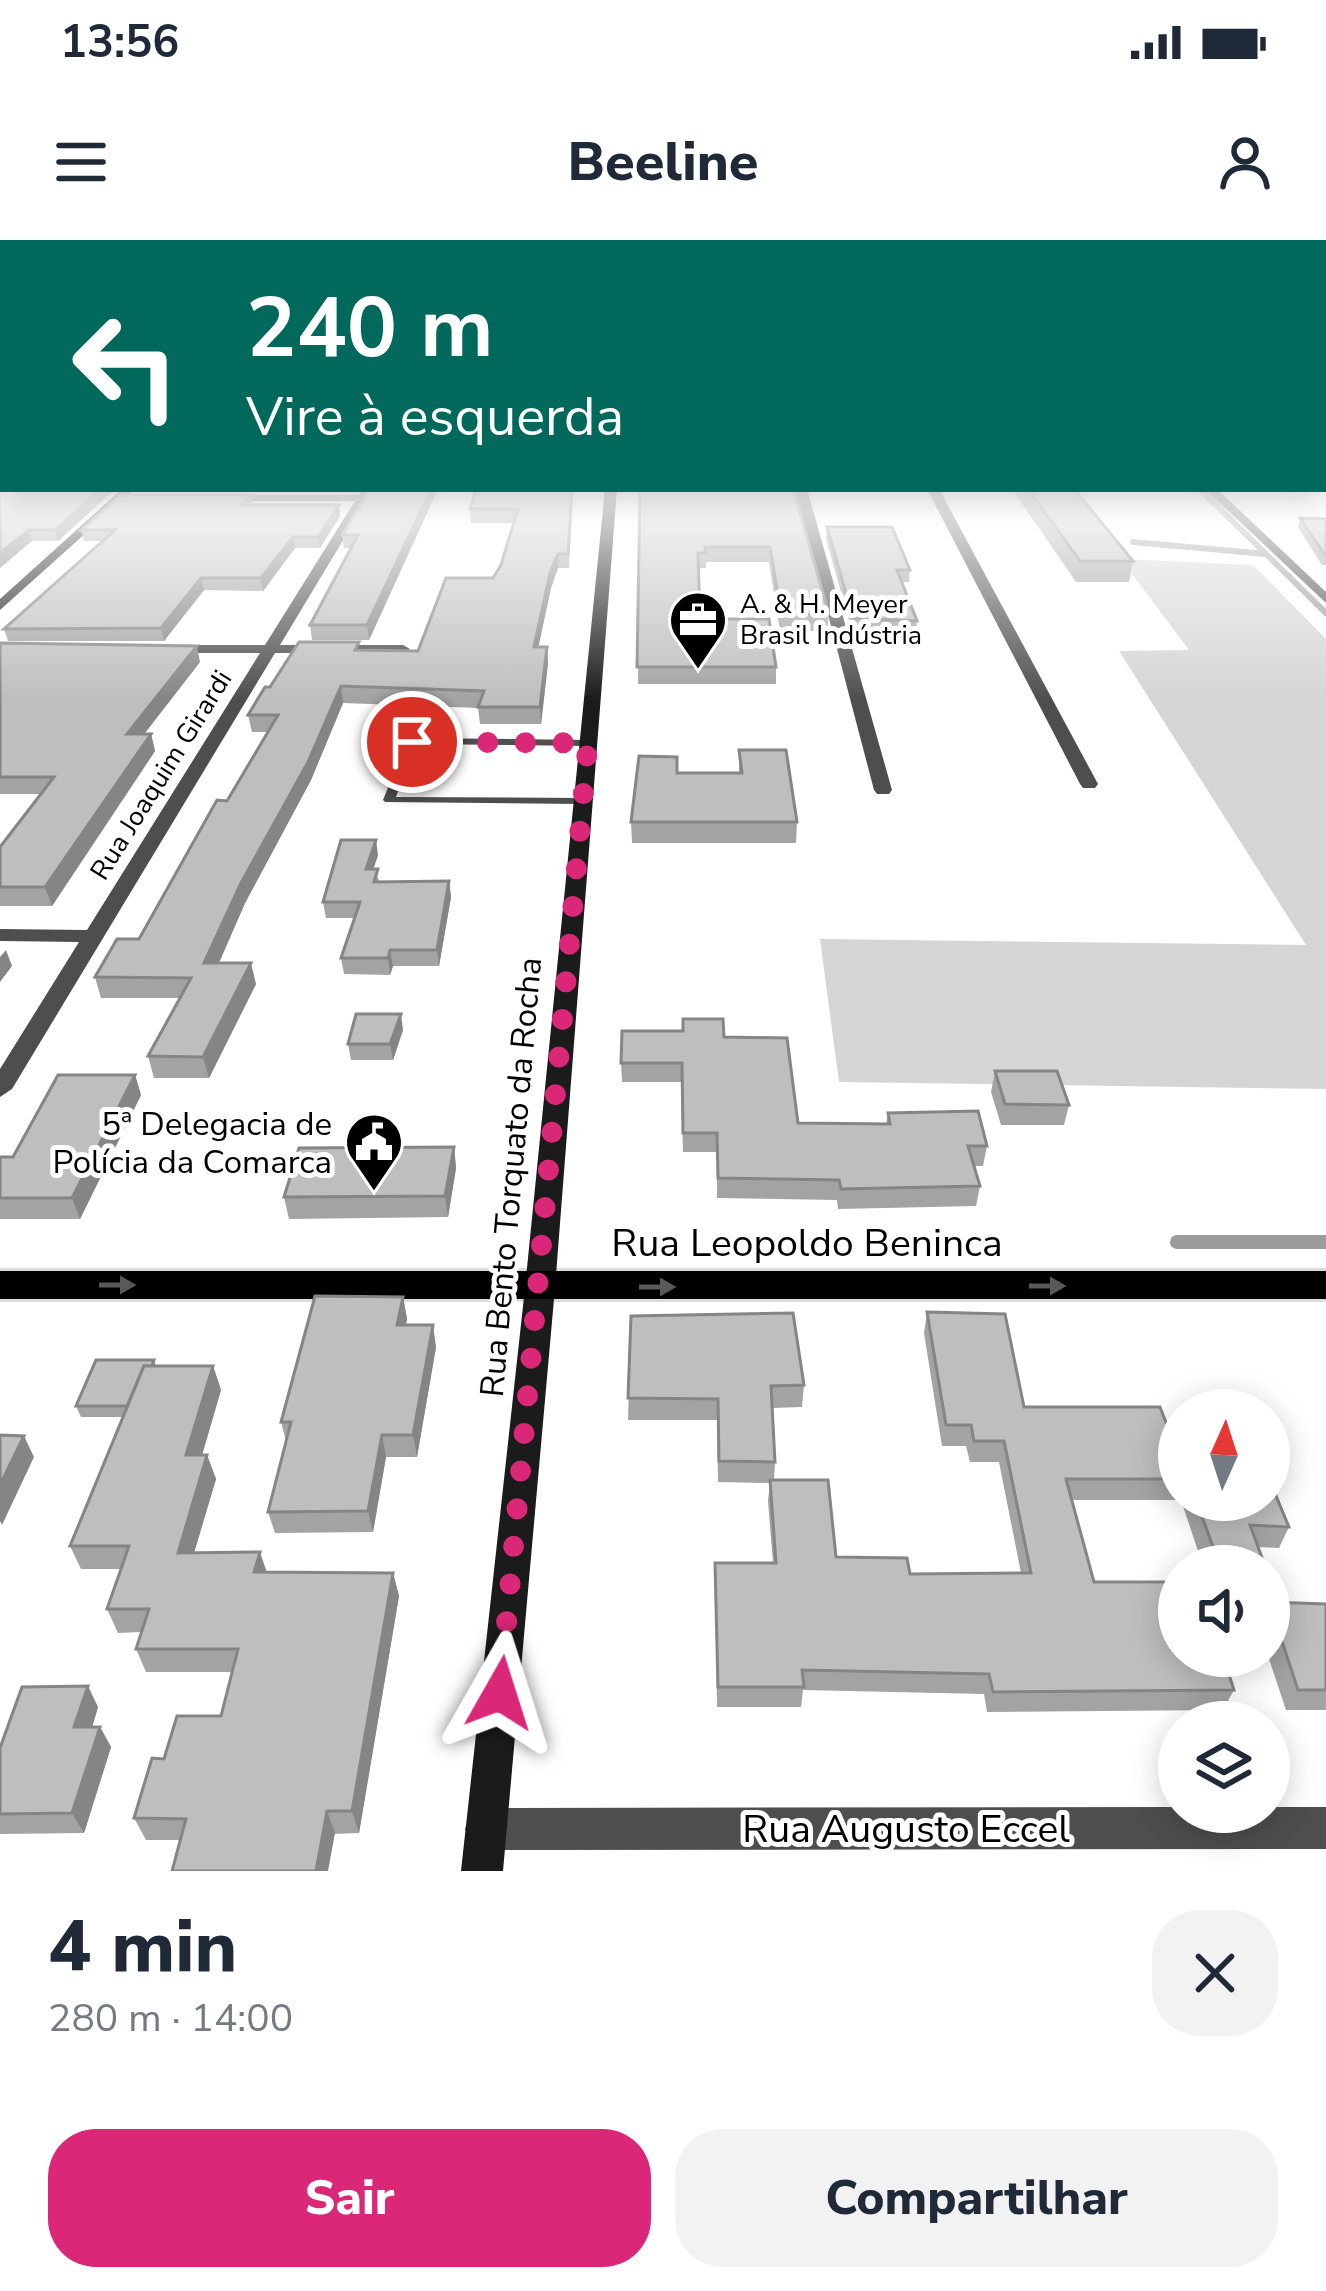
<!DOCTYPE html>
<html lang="pt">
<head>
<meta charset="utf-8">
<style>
	body { margin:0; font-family:"Nunito Sans",sans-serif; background:#f2f2f3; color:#1f2937; height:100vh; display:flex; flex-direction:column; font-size:45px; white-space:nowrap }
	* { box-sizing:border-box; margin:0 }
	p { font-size:39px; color:#747a83 }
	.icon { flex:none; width:66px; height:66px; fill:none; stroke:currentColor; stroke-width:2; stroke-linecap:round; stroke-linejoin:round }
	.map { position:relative; height:1631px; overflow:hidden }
	.details { display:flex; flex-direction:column; background:#fff; flex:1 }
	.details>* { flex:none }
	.banner { position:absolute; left:0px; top:0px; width:1326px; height:252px; box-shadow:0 6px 30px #0003; background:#00695c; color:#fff; overflow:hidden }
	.needle { width:78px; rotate:3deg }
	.fabs { position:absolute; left:1158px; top:1149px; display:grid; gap:24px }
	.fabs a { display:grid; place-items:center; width:132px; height:132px; border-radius:50%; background:#fff; box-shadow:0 6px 30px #0003; font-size:60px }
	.pin { position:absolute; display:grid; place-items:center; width:102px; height:102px; color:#fff; margin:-51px; border:6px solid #fff; border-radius:50%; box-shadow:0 3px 12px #0007 }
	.me { position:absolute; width:132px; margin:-66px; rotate:6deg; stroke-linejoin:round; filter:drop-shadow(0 0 9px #0008) }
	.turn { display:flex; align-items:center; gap:42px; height:252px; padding:0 48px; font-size:54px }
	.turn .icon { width:156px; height:156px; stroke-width:2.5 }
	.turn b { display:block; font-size:84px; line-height:102px }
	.round { display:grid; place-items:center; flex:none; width:126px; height:126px; border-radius:48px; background:#f2f2f3 }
	.overview { display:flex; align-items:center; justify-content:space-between; height:204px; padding:0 48px }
	h1 { font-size:72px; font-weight:800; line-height:90px }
	.cta { display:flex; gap:24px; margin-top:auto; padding:24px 48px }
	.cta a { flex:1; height:138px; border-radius:48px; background:#db2777; color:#fff; font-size:48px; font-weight:800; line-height:138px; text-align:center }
	.cta a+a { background:#f2f2f3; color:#1f2937 }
	.status { display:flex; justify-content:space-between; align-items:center; height:84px; padding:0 60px; background:#fff; direction:ltr }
	.status svg { height:33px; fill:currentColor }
	header { display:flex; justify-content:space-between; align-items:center; height:156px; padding:0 48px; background:#fff; font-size:54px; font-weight:800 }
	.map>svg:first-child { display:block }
	.green { fill:#d5d5d5 }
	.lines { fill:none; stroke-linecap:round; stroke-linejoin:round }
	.stream-far1 { stroke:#9c9c9c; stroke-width:6 }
	.stream { stroke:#9c9c9c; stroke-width:14 }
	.primary-casing { stroke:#dbdbdb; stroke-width:6 }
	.lane { fill:#4e4e4e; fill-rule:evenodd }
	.street { fill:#4e4e4e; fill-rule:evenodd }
	.secondary { fill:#1b1b1b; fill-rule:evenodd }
	.primary { fill:#000; fill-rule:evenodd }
	.wall { fill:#a3a3a3 }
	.shaded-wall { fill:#858585 }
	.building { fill:#bebebe; stroke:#858585; stroke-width:3 }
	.oneway { fill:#595959 }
	.route { stroke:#db2777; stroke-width:21; stroke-dasharray:0 37.8 }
	.labels { text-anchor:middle; stroke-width:10; stroke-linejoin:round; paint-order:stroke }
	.far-poi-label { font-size:27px; fill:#000; stroke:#fff; text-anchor:start }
	.far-street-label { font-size:27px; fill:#000; stroke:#fff }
	.poi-label { font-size:33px; fill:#000; stroke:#fff; text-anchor:end }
	.street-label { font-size:33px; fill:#000; stroke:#fff }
	.near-street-label { font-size:39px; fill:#000; stroke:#fff }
</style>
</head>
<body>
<div class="status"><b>13:56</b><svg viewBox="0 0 49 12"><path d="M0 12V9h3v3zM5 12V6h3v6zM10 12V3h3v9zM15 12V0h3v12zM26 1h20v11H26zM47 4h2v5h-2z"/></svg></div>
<header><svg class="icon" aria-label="menu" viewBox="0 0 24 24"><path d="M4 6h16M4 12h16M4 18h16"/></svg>Beeline<svg class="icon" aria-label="person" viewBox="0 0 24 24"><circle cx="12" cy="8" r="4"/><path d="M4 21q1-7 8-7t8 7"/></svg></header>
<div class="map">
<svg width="1326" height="1631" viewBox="0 0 1326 1631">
	<rect width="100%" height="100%" fill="#fff"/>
	<polygon class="green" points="1121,319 1253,325 1326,399 1326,849 839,842 820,699 1306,705 1119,411 1189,410"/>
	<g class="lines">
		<g class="stream-far1">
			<polyline points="1200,249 1326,373"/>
			<polyline points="1133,302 1266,314"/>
		</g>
		<polyline class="stream" points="1177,1002 1326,1002"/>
		<g class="primary-casing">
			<rect id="primary" x="0" y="1031" width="1326" height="28"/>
		</g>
		<polygon class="lane" points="412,498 588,500 593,503 588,506 416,504 396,557 583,558 589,561 583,564 385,562 383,560 407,501"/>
		<g class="street">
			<polygon points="362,249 374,249 280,405 403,405 410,409 403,413 275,413 12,849 0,857 0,829 79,702 0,701 0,689 87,690 260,413 166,413 159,409 166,405 265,405 355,261 220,261 214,258 220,255 359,255"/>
			<polygon points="795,249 807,249 892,550 889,554 877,554 874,550"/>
			<polygon points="927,249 939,249 1098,544 1095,548 1083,548 1080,544"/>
			<polygon points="1205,249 1217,249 1326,352 1326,363"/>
			<polygon points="1179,1567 1179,1572 1269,1572 1269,1567 1326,1567 1326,1609 486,1610 471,1604 465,1589 471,1574 486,1568"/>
		</g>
		<g class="secondary">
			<polygon points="122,249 135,249 0,370 0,359"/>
			<polygon points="605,249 617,249 555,1048 503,1631 461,1631 525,1048"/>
		</g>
		<use href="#primary" class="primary"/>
	</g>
	<g class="wall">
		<polygon points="3,249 115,249 58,301 32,301"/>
		<polygon points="370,249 438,249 369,400 312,400 310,385 351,308 344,308 342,295"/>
		<polygon points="573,249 569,328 558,328 551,348 538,407 547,407 548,423 541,484 480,484 478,468 343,463 311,540 245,663 219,723 256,744 209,838 154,838 148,816 180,758 101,758 95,737 139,699 227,561 267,492 252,492 248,475 270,447 360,410 418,411 493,338 501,325 514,283 471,283 470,269"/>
		<polygon points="640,249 793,249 829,374 827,391 780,391 769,322 706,322 706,328 698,328 700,379 776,427 776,444 638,444"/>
		<polygon points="1012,249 1074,249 1133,321 1129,342 1076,342"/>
		<polygon points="250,255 252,265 339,265 340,276 320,308 295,308 263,351 204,350 164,401 8,401 4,389 102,301 84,301 81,290"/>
		<polygon points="1300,278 1326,279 1326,325 1322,325 1298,287"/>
		<polygon points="827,287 910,330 909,342 902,342 917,381 916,394 852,391 826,299"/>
		<polygon points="0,403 200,422 144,494 151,494 155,511 52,666 0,666 0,607 40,554 0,554"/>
		<polygon points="739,510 797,582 796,603 632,603 631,582 677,533 739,533"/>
		<polygon points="378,615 373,629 380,642 449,641 451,657 439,726 393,726 390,735 344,734 341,718 354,678 326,678 323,662"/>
		<polygon points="403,790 393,820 351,820 348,804"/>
		<polygon points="724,797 798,883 886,884 888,873 987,906 983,926 974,926 980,946 976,966 838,969 837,960 717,958 717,912 683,912 681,842 622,842 621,823"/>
		<polygon points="995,831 1069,865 1064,885 1001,885 991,852"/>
		<polygon points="135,835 141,855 80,979 0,979 0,917 13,917"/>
		<polygon points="454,907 456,928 448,977 289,979 284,957"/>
		<polygon points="403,1057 407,1079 406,1085 436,1107 417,1217 386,1217 373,1292 275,1293 268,1272 286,1201 281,1182"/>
		<polygon points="927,1072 1024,1167 1179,1216 1179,1260 1072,1260 1094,1342 1234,1450 1223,1470 987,1472 984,1454 803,1450 801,1467 717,1467 715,1323 773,1323 768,1261 770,1243 718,1242 717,1180 628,1180 631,1076 804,1145 802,1167 772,1168 775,1222 774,1240 836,1317 910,1334 1021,1333 999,1222 970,1222 966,1206 942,1206 924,1093"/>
		<polygon points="154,1120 156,1126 213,1126 221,1150 202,1215 207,1215 216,1239 194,1313 266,1332 393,1333 399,1356 359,1593 180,1600 146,1600 134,1578 164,1519 221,1476 232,1432 146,1432 136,1409 141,1392 118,1393 107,1369 121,1329 81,1329 70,1306 123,1177 81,1177 76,1166"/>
		<polygon points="1181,1260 1269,1260 1289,1287 1279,1308 1258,1307 1265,1326 1203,1326"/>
		<polygon points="1269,1362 1326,1364 1326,1470 1286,1470 1268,1416"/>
		<polygon points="98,1467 92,1487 100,1487 111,1507 84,1593 0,1594 0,1508"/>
	</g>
	<g class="shaded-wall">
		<polygon points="101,249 115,249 58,301 55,290"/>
		<polygon points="431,249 438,249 369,400 367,385"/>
		<polygon points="339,265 340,276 320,308 318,297"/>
		<polygon points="29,290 32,301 0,328 0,313"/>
		<polygon points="293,297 295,308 263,351 261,338"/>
		<polygon points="558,314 558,328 551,348 535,423 534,407 550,333"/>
		<polygon points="201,338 204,350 164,401 161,388"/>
		<polygon points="197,406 200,422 131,511 127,494"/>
		<polygon points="547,407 548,423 541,484 540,467"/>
		<polygon points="341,446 343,463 311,540 245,663 210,743 204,723 241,643"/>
		<polygon points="151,494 155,511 52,666 45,647"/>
		<polygon points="376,600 378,615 368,645 366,629"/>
		<polygon points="449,641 451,657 439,726 437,710"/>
		<polygon points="6,710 12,726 0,742 0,717"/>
		<polygon points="390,710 393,726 390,735 388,718"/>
		<polygon points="251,723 256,744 209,838 203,817"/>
		<polygon points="401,774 403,790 393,820 390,804"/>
		<polygon points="135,835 141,855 80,979 72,958"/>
		<polygon points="454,907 456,928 448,977 445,956"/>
		<polygon points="403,1057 407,1079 401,1106 397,1085"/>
		<polygon points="433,1085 436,1107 417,1217 413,1195"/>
		<polygon points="213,1126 221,1150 195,1239 186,1215"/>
		<polygon points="382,1195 386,1217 373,1292 368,1271"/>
		<polygon points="24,1196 34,1217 2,1285 0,1281 0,1245"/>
		<polygon points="207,1215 216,1239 187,1336 178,1313"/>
		<polygon points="260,1312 268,1336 254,1332"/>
		<polygon points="393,1333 399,1356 359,1593 352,1571"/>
		<polygon points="88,1446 98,1467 86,1508 74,1487"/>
		<polygon points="100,1487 111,1507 84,1593 72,1573"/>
		<polygon points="327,1571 335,1593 328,1631 316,1631"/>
	</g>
	<g class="building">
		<polygon points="0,232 3,232 3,249 101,249 55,290 29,290 0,313"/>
		<polygon points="370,249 431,249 367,385 310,385 358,295 342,295"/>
		<polygon points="476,249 572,249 568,314 558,314 550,333 534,407 547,407 540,467 478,467 484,451 341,446 308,522 241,643 204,723 251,723 203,817 148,816 191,738 95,737 117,699 139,699 217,560 227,561 278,475 248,475 265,447 270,447 299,402 359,402 355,410 418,411 446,338 493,338 501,325 518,269 470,269"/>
		<polygon points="640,249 793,249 829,374 781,374 770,307 705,307 706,313 698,313 700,379 769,379 776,427 637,427"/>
		<polygon points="1028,249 1074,249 1133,321 1080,321"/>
		<polygon points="121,255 250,255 241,265 339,265 318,297 293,297 261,338 201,338 161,388 4,389 115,290 81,290"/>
		<polygon points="1300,278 1326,279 1326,315 1325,315"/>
		<polygon points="827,287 892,287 910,330 897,330 917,381 853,378"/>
		<polygon points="0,403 197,406 127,494 151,494 45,647 0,647 0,607 54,537 0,537"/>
		<polygon points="739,510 786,510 797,582 631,582 639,516 677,517 677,533 742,533"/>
		<polygon points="341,600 376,600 366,629 378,629 374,642 449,641 437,710 390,710 388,718 341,718 360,662 323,662"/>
		<polygon points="356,774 401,774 390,804 348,804"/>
		<polygon points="683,779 723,779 724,797 787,798 798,883 890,884 888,873 978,871 987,906 968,906 980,946 841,949 839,940 718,938 717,893 683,893 682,823 621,823 622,791 683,791"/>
		<polygon points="995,831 1057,831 1069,865 1005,864"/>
		<polygon points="58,835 135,835 72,958 0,958 0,917 13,917"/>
		<polygon points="454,907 445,956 284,957 299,908"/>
		<polygon points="315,1056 403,1057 397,1085 433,1085 413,1195 382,1195 368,1271 268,1272 291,1182 281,1182"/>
		<polygon points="927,1072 1005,1074 1024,1167 1160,1167 1179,1216 1179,1239 1066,1239 1094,1342 1179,1342 1179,1416 1223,1416 1234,1450 993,1452 989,1434 802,1430 804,1447 718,1447 715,1323 776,1323 770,1240 828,1240 836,1317 907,1318 910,1334 1031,1333 1004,1201 974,1201 971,1185 946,1185"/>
		<polygon points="793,1073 804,1145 771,1146 775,1222 719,1221 718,1159 628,1158 631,1076"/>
		<polygon points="96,1120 154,1120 152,1126 144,1126 127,1166 76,1166"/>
		<polygon points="144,1126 213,1126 186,1215 207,1215 178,1313 260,1312 254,1332 393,1333 352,1571 327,1571 316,1631 172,1631 186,1579 134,1578 152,1518 164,1519 177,1476 221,1476 238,1409 136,1409 149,1369 107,1369 129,1306 70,1306"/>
		<polygon points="0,1195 24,1196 0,1245"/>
		<polygon points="1269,1239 1289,1287 1250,1285 1265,1326 1220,1326 1196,1260 1269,1260"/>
		<polygon points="1269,1362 1326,1364 1326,1450 1298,1450"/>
		<polygon points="88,1446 74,1487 100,1487 72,1573 0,1574 0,1508 22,1447"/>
	</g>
	<defs><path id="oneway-solid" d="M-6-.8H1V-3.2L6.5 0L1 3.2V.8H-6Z" transform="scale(3)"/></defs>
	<g class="oneway">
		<use href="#oneway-solid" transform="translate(117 1045)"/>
		<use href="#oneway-solid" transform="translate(1047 1046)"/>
		<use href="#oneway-solid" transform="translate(657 1047)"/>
	</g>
	<linearGradient id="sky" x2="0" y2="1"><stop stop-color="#89aaca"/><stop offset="0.5" stop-color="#fff"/><stop offset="1" stop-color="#fff" stop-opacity="0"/></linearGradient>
	<rect width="1326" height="460" fill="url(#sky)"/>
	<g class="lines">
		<polyline class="route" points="412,502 588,503 500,1453"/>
	</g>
	<defs>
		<g id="office-pin" transform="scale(3)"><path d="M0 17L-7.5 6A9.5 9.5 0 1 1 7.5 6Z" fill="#000" stroke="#fff"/><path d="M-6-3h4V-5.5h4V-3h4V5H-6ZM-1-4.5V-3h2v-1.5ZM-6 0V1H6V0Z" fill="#fff"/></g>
		<g id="civic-pin" transform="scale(3)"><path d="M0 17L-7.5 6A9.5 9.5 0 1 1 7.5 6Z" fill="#000" stroke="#fff"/><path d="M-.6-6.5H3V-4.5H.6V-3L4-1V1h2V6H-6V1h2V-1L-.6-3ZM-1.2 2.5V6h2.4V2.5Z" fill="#fff"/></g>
	</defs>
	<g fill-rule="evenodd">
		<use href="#office-pin" x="698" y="380"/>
		<use href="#civic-pin" x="374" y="902"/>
	</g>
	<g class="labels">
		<g class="far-poi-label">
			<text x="740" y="373">A. &amp; H. Meyer<tspan x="740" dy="31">Brasil Indústria</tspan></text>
		</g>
		<g class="far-street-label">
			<text transform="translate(161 535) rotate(-58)" y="9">Rua Joaquim Girardi</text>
		</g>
		<g class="poi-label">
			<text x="332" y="895">5ª Delegacia de<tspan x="332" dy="38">Polícia da Comarca</tspan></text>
		</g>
		<g class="street-label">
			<text transform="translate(510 937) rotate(-85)" y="12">Rua Bento Torquato da Rocha</text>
		</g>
		<g class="near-street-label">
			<text x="807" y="1016">Rua Leopoldo Beninca</text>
			<text x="906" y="1602">Rua Augusto Eccel</text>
		</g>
	</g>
</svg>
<div class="fabs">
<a><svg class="needle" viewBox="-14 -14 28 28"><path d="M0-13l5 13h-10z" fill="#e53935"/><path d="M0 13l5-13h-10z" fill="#747a83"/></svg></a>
<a><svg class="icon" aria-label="sound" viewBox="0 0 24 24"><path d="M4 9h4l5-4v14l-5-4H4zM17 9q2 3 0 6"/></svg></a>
<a><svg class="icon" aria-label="layers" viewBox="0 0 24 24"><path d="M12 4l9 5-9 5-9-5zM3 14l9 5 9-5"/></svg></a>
</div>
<div class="pin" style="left:412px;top:502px;background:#d93025"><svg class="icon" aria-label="arrive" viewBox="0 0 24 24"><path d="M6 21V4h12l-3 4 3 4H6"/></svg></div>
<svg class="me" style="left:500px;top:1453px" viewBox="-20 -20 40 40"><path d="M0-17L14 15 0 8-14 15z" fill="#db2777" stroke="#fff" stroke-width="4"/></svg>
<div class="banner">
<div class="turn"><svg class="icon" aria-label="left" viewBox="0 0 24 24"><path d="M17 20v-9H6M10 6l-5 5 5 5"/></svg><div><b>240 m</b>Vire à esquerda</div></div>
</div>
</div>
<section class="details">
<div class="overview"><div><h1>4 min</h1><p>280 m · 14:00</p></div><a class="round"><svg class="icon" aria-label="close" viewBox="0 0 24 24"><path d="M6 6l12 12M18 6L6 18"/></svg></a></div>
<div class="cta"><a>Sair</a><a>Compartilhar</a></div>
</section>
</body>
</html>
